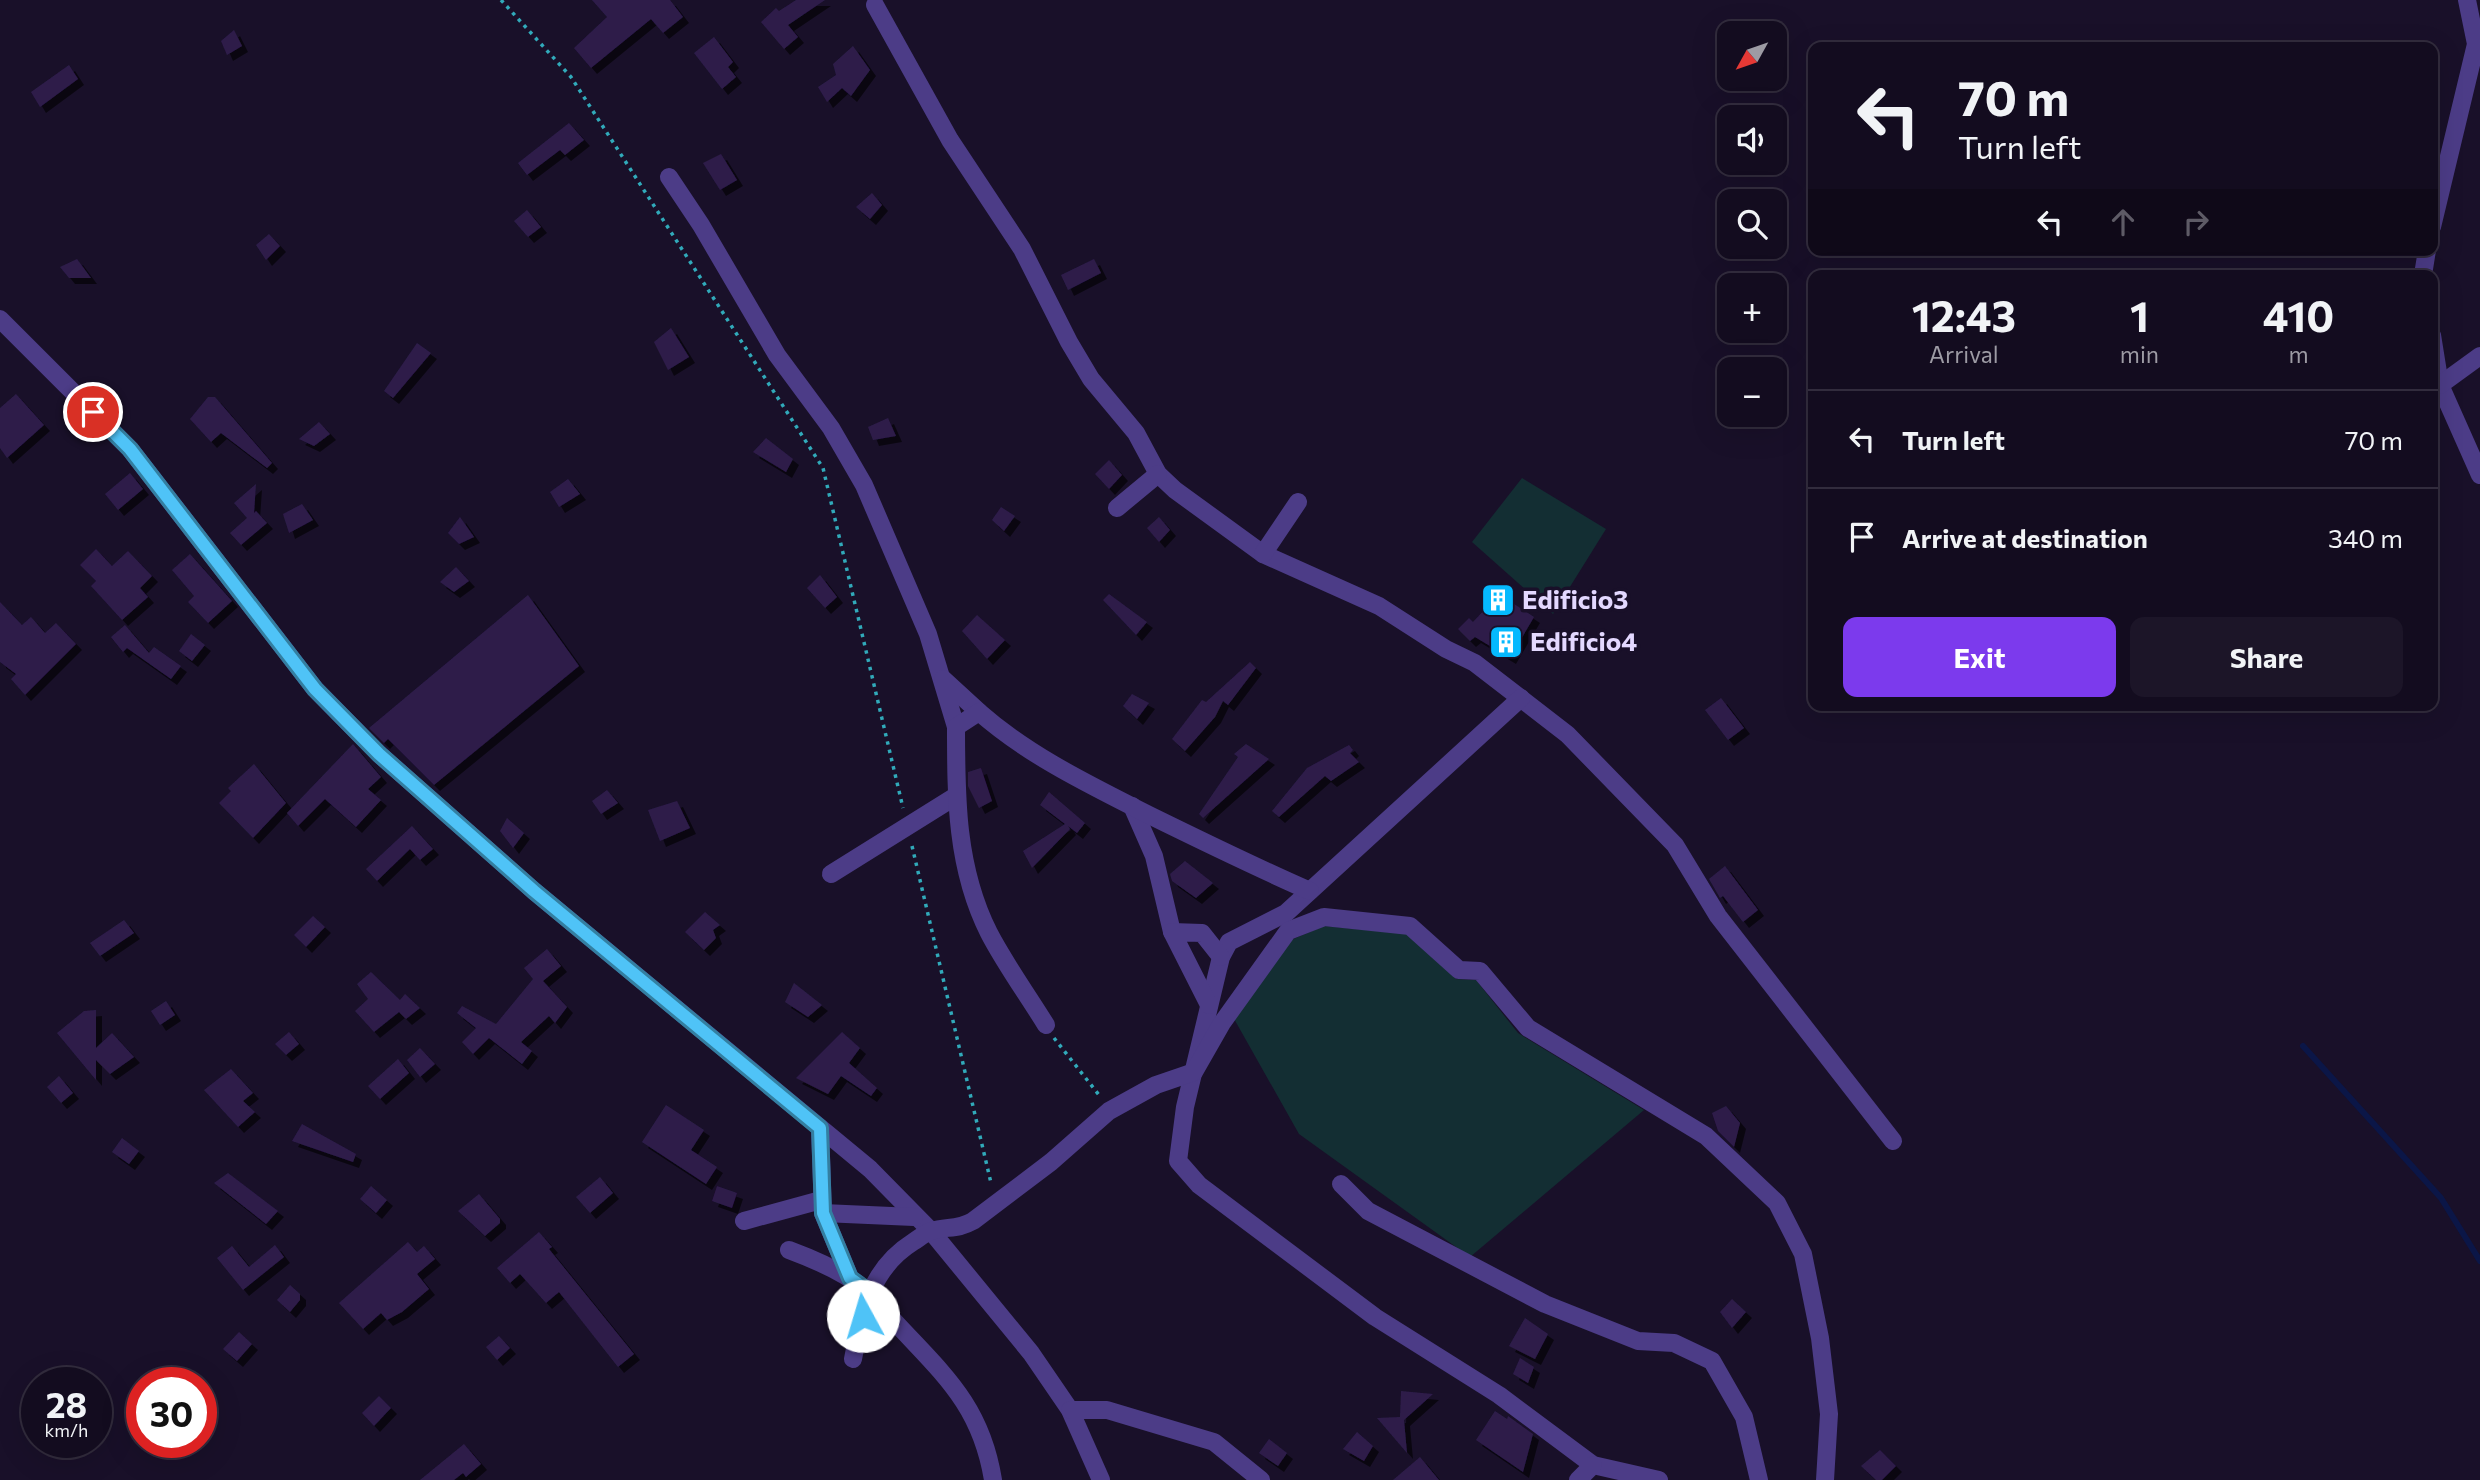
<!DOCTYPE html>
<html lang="en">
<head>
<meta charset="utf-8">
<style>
	body { margin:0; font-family:Commissioner,sans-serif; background:#1c1528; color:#f1f3f6; height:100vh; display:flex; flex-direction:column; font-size:26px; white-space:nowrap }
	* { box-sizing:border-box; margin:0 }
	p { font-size:23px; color:#9d9ba4 }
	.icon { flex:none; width:38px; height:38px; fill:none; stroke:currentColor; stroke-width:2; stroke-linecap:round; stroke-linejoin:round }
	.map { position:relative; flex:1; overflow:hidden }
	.side { position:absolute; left:1808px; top:270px; width:630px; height:441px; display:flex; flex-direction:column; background:#130c1f; border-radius:14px; box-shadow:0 7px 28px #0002,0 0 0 2px #322c3d }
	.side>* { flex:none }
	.top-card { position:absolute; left:1808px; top:42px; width:630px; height:214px; border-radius:14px; box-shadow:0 7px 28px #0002,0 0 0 2px #322c3d; background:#130c1f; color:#f1f3f6; overflow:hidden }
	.needle { width:46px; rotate:230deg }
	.tools { position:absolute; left:1717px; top:21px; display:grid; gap:14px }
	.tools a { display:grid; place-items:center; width:70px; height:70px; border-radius:14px; background:#130c1f; box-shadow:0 7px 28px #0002,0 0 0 2px #322c3d; font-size:35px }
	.speed { position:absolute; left:21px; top:1367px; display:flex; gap:14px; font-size:35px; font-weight:700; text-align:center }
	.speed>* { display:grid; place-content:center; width:91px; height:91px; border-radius:50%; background:#130c1f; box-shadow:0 7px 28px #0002,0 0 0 2px #322c3d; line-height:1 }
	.speed small { font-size:18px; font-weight:400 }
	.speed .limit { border:10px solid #d22; background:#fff; color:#111 }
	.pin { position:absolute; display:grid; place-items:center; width:60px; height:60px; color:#fff; margin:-30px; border:4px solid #fff; border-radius:50%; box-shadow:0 2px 7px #0007 }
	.me { position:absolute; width:77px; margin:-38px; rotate:354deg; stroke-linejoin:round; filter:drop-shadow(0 0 5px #0008) }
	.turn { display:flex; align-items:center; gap:24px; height:147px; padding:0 35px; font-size:32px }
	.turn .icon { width:91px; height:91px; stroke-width:2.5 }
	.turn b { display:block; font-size:49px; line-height:60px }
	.lanes { display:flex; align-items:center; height:66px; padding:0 35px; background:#0003; justify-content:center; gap:35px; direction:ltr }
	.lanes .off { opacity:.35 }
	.eta { display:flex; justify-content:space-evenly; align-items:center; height:119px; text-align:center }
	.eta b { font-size:42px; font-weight:700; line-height:49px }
	.cta { display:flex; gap:14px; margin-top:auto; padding:14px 35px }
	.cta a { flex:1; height:80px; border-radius:14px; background:#7c3aed; color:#fff; font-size:28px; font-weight:700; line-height:80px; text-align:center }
	.cta a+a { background:#1c1528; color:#f1f3f6 }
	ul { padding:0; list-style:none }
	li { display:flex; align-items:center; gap:21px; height:98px; padding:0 35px; border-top:2px solid #322c3d }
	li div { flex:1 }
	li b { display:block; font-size:26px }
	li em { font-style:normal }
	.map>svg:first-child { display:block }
	.green { fill:#132e33 }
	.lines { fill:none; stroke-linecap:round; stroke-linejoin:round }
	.stream { stroke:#0b1647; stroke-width:6 }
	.building { fill:#2d1c4a; filter:url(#shadow) }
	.path { stroke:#31aaba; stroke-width:3.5; stroke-dasharray:3.5 5; stroke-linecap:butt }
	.street { stroke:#4c3c87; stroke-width:18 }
	.route-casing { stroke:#337fa1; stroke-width:18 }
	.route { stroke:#4fc3f7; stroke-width:12 }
	.labels { text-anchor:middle; stroke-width:7; stroke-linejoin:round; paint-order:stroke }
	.poi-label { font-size:26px; font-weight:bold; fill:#e3d8ff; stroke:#191029; text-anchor:start }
</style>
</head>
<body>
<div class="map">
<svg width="2480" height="1480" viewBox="0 0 2480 1480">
	<defs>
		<filter id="shadow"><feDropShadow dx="6" dy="6" stdDeviation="0" flood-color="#0009"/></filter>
	</defs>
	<rect width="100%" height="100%" fill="#191029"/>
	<g class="green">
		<polygon points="1522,478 1606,529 1553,614 1472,542"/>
		<polygon points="1324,926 1407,934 1456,979 1476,980 1518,1033 1644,1110 1470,1257 1299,1134 1233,1017 1291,940"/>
	</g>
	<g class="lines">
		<polyline class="stream" points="2303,1046 2441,1198 2480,1261"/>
	</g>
	<g class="building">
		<polygon points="592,0 670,0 683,17 663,33 651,19 591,68 574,48 607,17"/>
		<polygon points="796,0 825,0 788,25 798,37 784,49 761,22 776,8 779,11"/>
		<polygon points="234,30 242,46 227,55 221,41"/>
		<polygon points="714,37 733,62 728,67 736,77 722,89 694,53"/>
		<polygon points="853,46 870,70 851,96 842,88 827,102 818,87 836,75 833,64"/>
		<polygon points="69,65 78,79 40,107 31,92"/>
		<polygon points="569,123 584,140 565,155 560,150 527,175 518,163"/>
		<polygon points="721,154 737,180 720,190 703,163"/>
		<polygon points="872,193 882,205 870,219 856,207"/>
		<polygon points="527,210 541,227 528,237 514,221"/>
		<polygon points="269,234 280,246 266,260 256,245"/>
		<polygon points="77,259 91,278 69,278 60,267"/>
		<polygon points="1094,259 1101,273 1068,290 1061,275"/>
		<polygon points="671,328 689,357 668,370 654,342"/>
		<polygon points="417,343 431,353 393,398 384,391"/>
		<polygon points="16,394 44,425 7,458 0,448 0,408"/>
		<polygon points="208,397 215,397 272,463 267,468 221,433 211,442 190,419"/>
		<polygon points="888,418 896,436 873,440 868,427"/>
		<polygon points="319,422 330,434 314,446 299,439"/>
		<polygon points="766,438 793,459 786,472 753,452"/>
		<polygon points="1109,460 1122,475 1109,489 1095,474"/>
		<polygon points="130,473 143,489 118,510 105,494"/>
		<polygon points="568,479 580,494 559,507 550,492"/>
		<polygon points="256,484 254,513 256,511 267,523 241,545 230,533 247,518 234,503"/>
		<polygon points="302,504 313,520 289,533 283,514"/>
		<polygon points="1001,507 1015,516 1004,531 992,520"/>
		<polygon points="460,517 474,537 459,544 448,533"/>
		<polygon points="1159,517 1170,530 1159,542 1147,528"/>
		<polygon points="96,549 112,566 128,551 152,576 140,588 148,597 122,620 91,586 96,581 80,565"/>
		<polygon points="190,554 232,601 208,623 188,602 194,596 172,570"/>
		<polygon points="456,567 469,581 454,592 440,582"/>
		<polygon points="820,575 837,597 825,608 807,588"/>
		<polygon points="1109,594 1147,622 1136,635 1103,600"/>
		<polygon points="1499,594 1534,617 1510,658 1475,637 1470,641 1458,629 1469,618 1473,622"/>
		<polygon points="528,595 579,666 434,785 388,739 384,743 369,728"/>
		<polygon points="0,602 22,625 31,617 45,633 56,623 76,644 25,695 11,679 16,674 0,662"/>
		<polygon points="977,615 1005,640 987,659 962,631"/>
		<polygon points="125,625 149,653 154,647 181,666 171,679 127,648 123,652 111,637"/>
		<polygon points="191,634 205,645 192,661 179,651"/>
		<polygon points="1250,662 1256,668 1228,705 1223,701 1215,717 1185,751 1172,739 1202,700 1206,702"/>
		<polygon points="1132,694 1149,703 1137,719 1123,706"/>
		<polygon points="1721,698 1744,728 1728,740 1705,710"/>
		<polygon points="353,744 381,777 368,789 381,800 356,827 325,799 298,826 287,813"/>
		<polygon points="1246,744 1269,759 1203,818 1199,814 1238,757 1234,754"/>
		<polygon points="1349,745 1353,750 1350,753 1359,762 1331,781 1325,776 1279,817 1272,811 1307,768"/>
		<polygon points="254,764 286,803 253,838 219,803 231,791 228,788"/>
		<polygon points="981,768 992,801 979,808 968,786 968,772"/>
		<polygon points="607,790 618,803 601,814 592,801"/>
		<polygon points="1049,792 1085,823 1077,833 1068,826 1070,829 1032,868 1023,851 1065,824 1040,805"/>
		<polygon points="677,801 690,828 660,841 648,810"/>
		<polygon points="507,818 524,833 513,848 500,831"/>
		<polygon points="412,826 433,849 420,860 410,849 377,881 366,869"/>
		<polygon points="1185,861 1213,883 1196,898 1172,881 1170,874"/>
		<polygon points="1725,866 1758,910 1743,922 1723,896 1720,898 1709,879"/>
		<polygon points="705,912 720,925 713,930 716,938 704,950 685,932"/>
		<polygon points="313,916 325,927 306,947 294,935"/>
		<polygon points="124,920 134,933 100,956 90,943"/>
		<polygon points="547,949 561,966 543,981 567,1007 555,1023 549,1016 521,1042 532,1051 522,1064 489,1038 473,1054 462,1042 476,1028 457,1013 462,1006 496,1024 533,979 524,968"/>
		<polygon points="371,972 400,1000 405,994 420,1008 406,1019 399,1012 374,1032 355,1011 368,999 357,984"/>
		<polygon points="794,983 822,1005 808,1017 785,1002"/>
		<polygon points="166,1001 175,1015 160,1025 151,1011"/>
		<polygon points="96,1010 96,1048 112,1033 134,1057 110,1074 96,1060 96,1080 57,1033 84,1011"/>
		<polygon points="289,1032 299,1044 286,1055 275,1044"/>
		<polygon points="842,1032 860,1048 849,1063 877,1088 871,1096 841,1076 828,1094 796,1078"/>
		<polygon points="420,1048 435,1064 420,1077 407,1060"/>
		<polygon points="398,1059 409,1073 380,1099 368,1086"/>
		<polygon points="231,1069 253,1093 243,1101 255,1112 238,1127 204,1090"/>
		<polygon points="59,1076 73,1093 61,1103 47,1087"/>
		<polygon points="666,1105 704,1130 691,1150 717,1167 706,1184 642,1142"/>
		<polygon points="1726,1106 1740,1123 1734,1147 1718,1131 1712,1113"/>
		<polygon points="302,1124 356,1154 353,1162 292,1141"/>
		<polygon points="122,1138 139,1151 129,1164 112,1152"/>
		<polygon points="228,1173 278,1211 266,1224 214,1183"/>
		<polygon points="600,1177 613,1193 590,1213 576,1197"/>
		<polygon points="371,1186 387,1200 376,1213 360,1199"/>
		<polygon points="717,1186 737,1193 732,1208 712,1201"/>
		<polygon points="479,1194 500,1219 500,1223 485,1236 458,1211"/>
		<polygon points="539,1232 552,1247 549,1249 634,1354 618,1367 559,1292 546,1303 520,1274 510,1283 497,1268"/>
		<polygon points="408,1242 417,1252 424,1246 435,1259 417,1274 429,1289 402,1312 387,1320 381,1313 363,1329 339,1303"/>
		<polygon points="275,1245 284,1257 243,1290 217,1258 232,1246 249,1267"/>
		<polygon points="290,1285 300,1294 300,1300 290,1312 277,1300"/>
		<polygon points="1732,1299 1746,1312 1732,1328 1720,1312"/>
		<polygon points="1525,1318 1548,1334 1535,1359 1509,1346"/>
		<polygon points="239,1332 252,1344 237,1361 223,1349"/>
		<polygon points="499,1336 510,1348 497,1360 486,1347"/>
		<polygon points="1520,1358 1534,1367 1528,1383 1513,1374"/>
		<polygon points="1401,1391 1433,1394 1404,1420 1407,1453 1377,1418 1400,1417"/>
		<polygon points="379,1396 391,1408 374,1426 362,1413"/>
		<polygon points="1495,1411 1507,1419 1508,1416 1533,1434 1523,1472 1476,1440"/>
		<polygon points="1357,1432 1373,1446 1364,1461 1343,1449"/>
		<polygon points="1269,1439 1287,1453 1278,1466 1259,1453"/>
		<polygon points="464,1444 481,1464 466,1477 463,1473 454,1480 420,1480"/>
		<polygon points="1880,1450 1896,1466 1882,1480 1876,1480 1861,1466"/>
		<polygon points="1420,1457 1439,1480 1393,1480"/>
	</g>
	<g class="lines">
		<g class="path">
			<polyline points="501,0 571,77 823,468 903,808"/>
			<polyline points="912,846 991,1183"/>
			<polyline points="1054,1038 1099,1095"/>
		</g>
		<g class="street">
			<polyline points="875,5 950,140 1022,249 1069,342 1091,379 1136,433 1158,474 1175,490 1263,554 1379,606 1446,649 1475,663 1567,734 1675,845 1718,916 1893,1141"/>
			<polyline points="669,177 701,225 777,355 831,428 864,485 928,634 956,727"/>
			<polyline points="2432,227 2476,44 2467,0"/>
			<polyline points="2423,275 2427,250"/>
			<polyline points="0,319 130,449 315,689 379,754 534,891 870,1169 931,1231 1031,1353 1070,1410 1101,1480"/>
			<polyline points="2432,335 2440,385 2480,475"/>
			<polyline points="2440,385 2480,356"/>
			<polyline points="1117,508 1158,474"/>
			<polyline points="1263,554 1298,502"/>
			<polyline points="943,679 979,712"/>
			<polyline points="1521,698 1286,913 1229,942 1221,957 1185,1107 1178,1161 1199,1185 1375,1317 1499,1395 1593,1465 1659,1480"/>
			<polyline points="1132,806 1154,856 1172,932"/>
			<polyline points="831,874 956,796"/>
			<polyline points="1209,1005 1172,932 1202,933 1221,957"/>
			<path d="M1046 1025C1027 994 1005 964 989 933 956 868 956 797 956 727L979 712C1029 756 1090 785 1149 815 1202 841 1255 867 1310 891"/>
			<polyline points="820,1128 823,1213 850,1278"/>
			<polyline points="1341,1184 1368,1211 1545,1304 1638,1341 1674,1343 1712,1361 1744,1417 1759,1480"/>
			<polyline points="823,1213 914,1217"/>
			<polyline points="744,1221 821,1200"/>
			<path d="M789 1250C816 1260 844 1272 866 1290 877 1299 886 1312 895 1322 943 1374 981 1405 993 1480"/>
			<path d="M853 1359C862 1312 870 1269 913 1242 918 1239 925 1233 931 1231 947 1226 957 1230 973 1221L1051 1162 1109 1111 1156 1085 1194 1072 1222 1023 1288 931 1324 917 1410 926 1459 970 1480 971 1528 1028 1706 1136 1777 1203 1803 1254 1820 1338 1829 1414 1825 1480"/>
			<polyline points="1070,1410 1107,1410 1214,1442 1261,1480"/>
			<polyline points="1578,1480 1593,1465"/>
		</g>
	</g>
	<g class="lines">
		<g class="route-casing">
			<polyline id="route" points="93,412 130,449 315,689 379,754 534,891 820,1128 823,1213 850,1278 868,1291 863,1316"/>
		</g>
		<use href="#route" class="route"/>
	</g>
	<defs>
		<g id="building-square" transform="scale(1.75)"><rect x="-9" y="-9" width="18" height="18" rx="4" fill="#05b9fe" stroke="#191029"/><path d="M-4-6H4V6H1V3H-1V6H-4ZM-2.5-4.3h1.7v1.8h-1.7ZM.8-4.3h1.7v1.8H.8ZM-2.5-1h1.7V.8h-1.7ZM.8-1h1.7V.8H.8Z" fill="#fff"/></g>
	</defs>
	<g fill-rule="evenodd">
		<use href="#building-square" x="1498" y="600"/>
		<use href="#building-square" x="1506" y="642"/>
	</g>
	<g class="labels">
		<g class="poi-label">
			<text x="1522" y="609">Edificio3</text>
			<text x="1530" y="651">Edificio4</text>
		</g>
	</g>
</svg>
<div class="tools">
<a><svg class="needle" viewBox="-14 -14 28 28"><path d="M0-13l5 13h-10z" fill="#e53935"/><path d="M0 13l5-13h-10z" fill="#9d9ba4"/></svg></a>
<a><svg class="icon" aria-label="sound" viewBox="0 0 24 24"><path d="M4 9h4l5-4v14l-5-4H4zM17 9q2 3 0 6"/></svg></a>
<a><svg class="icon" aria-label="search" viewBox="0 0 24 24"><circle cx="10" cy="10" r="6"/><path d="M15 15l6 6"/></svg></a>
<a>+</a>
<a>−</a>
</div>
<div class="speed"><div>28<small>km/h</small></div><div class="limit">30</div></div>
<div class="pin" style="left:93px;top:412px;background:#d93025"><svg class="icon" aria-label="arrive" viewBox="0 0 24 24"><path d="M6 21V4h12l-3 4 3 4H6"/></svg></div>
<svg class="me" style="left:863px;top:1316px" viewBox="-20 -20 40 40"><circle r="19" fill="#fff"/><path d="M0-13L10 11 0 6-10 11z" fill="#4fc3f7"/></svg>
<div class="top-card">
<div class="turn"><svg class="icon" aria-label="left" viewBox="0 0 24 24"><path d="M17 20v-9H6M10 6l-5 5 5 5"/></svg><div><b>70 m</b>Turn left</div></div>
<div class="lanes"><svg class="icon" aria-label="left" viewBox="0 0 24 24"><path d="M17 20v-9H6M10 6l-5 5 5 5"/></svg><svg class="icon off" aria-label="ahead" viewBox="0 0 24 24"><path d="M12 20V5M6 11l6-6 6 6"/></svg><svg class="icon off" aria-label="right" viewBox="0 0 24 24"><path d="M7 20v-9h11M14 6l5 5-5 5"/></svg></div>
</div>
<section class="side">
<div class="eta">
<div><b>12:43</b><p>Arrival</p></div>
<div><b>1</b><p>min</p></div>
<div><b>410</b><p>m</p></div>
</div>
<ul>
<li><svg class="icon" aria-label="left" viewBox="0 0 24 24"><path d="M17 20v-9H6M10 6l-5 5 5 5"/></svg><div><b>Turn left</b></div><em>70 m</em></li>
<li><svg class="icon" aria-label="arrive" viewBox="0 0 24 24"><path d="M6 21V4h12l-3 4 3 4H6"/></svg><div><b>Arrive at destination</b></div><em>340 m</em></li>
</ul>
<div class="cta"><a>Exit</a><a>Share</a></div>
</section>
</div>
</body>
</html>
